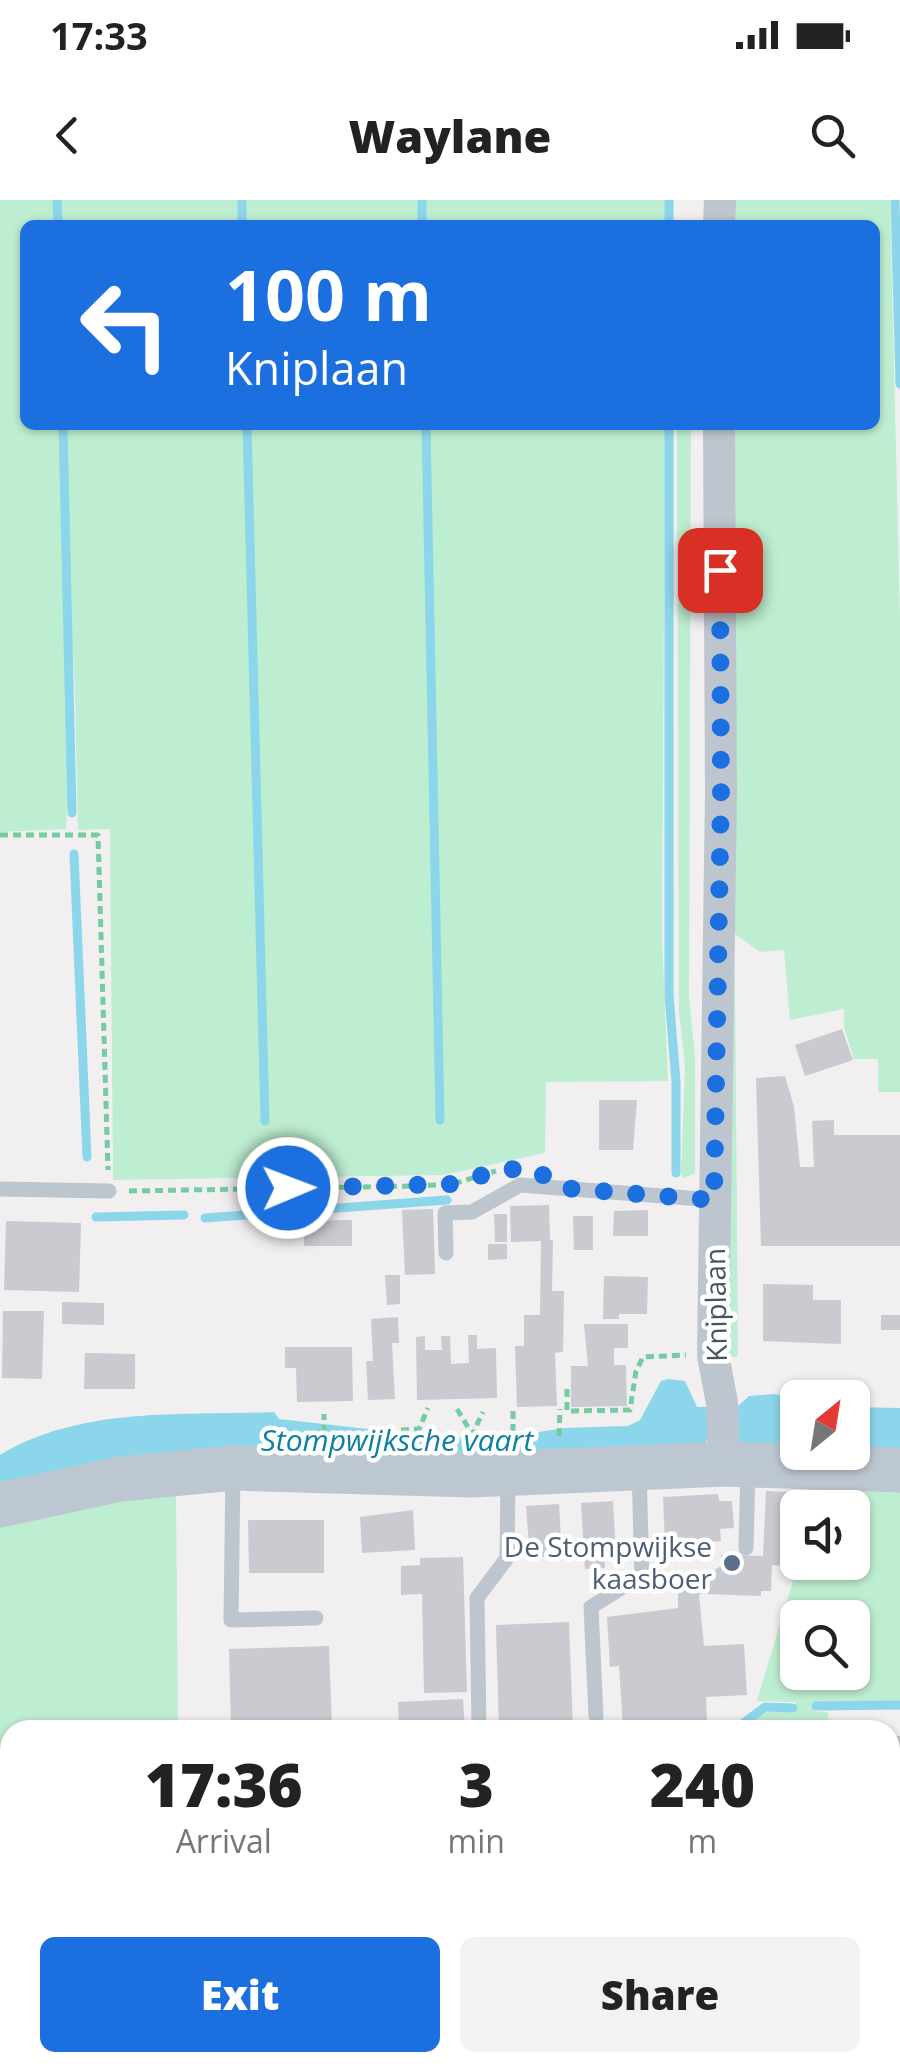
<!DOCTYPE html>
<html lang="en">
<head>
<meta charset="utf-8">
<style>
	body { margin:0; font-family:"Open Sans",sans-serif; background:#f2f2f2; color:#222; height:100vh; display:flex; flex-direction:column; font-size:38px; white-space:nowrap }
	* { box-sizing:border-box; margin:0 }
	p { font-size:32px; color:#767676 }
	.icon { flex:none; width:55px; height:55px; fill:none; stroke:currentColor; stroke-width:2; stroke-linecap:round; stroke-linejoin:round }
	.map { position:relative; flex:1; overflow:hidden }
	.details { position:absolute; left:0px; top:1520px; width:900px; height:352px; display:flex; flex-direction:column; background:#fff; border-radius:30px 30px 0 0; box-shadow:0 2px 8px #0004 }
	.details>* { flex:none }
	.guide { position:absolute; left:20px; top:20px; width:860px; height:210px; border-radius:15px; box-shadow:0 2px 8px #0004; background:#1c6fdf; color:#fff; overflow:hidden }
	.needle { width:65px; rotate:30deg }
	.controls { position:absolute; left:780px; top:1180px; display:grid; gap:20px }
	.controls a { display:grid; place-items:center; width:90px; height:90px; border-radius:15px; background:#fff; box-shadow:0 2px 8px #0004; font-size:50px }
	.pin { position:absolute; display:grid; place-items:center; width:85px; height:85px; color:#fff; margin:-42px; border-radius:20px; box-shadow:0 5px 15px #0006 }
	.me { position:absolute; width:110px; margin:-55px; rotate:89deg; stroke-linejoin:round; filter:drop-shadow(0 0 8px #0008) }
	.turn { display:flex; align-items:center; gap:35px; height:210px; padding:0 40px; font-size:45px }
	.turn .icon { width:130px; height:130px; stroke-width:2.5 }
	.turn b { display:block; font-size:70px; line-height:85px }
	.eta { display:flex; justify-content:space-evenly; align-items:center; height:170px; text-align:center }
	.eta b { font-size:60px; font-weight:800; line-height:70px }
	.cta { display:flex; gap:20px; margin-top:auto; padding:20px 40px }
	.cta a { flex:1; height:115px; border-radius:15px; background:#1c6fdf; color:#fff; font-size:40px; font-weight:800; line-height:115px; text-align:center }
	.cta a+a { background:#f2f2f2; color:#222 }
	.status { display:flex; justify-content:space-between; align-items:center; height:70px; padding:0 50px; background:#fff; direction:ltr }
	.status svg { height:28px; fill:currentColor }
	header { display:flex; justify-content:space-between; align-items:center; height:130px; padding:0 40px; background:#fff; font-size:45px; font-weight:800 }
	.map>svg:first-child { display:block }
	.green { fill:#beeed1; fill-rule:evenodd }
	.water { fill:#8cd6eb }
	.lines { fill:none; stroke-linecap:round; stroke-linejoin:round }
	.stream { stroke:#8cd6eb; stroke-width:9 }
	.building { fill:#c9cbd1 }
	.path { stroke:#76cca2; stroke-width:5; stroke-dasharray:8 5; stroke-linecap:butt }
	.lane { stroke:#bdc6ce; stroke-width:15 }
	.street { stroke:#bdc6ce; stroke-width:32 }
	.secondary { stroke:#bdc7d2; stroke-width:45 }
	.route { stroke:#1c6fdf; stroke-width:18; stroke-dasharray:0 32.4 }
	.service-dot { fill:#5c6f8a; stroke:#fff; stroke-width:4 }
	.labels { text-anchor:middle; stroke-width:9; stroke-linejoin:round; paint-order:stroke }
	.street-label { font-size:28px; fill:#47525c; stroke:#fff }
	.service-label { font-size:28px; fill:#4e5e75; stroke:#fff; text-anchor:end }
	.water-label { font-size:30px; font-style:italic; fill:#0e81a0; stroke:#fff }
</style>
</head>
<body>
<div class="status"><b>17:33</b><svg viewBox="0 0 49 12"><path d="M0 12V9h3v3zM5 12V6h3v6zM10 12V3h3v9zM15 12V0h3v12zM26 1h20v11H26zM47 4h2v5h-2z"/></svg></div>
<header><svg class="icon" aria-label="back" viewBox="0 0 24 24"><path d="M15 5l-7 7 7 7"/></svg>Waylane<svg class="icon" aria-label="search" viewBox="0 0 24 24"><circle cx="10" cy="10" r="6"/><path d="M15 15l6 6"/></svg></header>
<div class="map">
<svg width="900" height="1871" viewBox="0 0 900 1871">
	<rect width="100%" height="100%" fill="#f1efef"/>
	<g class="green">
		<polygon points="0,0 666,0 666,25 25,25 25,225 665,225 662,737 668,881 546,882 545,953 444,975 113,980 110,629 78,630 74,456 66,629 0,632"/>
		<polygon points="728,0 890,0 900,417 900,892 878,892 878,859 854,859 844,827 844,809 790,820 784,750 760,752 731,731 728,225 875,225 875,25 728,25"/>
		<polygon points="677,225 691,225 689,797 695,856 695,973 684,978 681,975 685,866 679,813"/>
		<polygon points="729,777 735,778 738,1156 727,1158"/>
		<path d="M808 1283 900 1287V1503H814V1511L828 1512V1530H739L766 1512 796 1511V1502L757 1501 792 1384 797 1347 798 1362H852V1308L804 1307ZM798 1418H852V1472H798Z"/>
		<polygon points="176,1292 178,1530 10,1530 10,1862 363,1862 363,1871 0,1871 0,1326 48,1312"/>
		<rect x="467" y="1862" width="366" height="9"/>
	</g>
	<g class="water">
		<path d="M668 1179 685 1181 697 1207 738 1206 749 1196 774 1194 798 1198 797 1249 741 1247 710 1238 700 1247 0 1289V1255C82 1206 182 1216 274 1212L279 1219 394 1232 409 1238 507 1237 565 1228 628 1226 640 1220 661 1181Z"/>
		<polygon points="853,1207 900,1208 900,1253 853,1251"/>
	</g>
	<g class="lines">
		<g class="stream">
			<polyline points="57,0 58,25"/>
			<polyline points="242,0 242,25"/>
			<polyline points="422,0 422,25"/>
			<polyline points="669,0 669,25"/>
			<polyline points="895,0 900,184"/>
			<polyline points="63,225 72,613"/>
			<polyline points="247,225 265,921"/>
			<polyline points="426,225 440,920"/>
			<polyline points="669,225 669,795 676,882 676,973"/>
			<polyline points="74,654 87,957"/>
			<polyline points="96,1017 184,1015"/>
			<polyline points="205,1018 447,1000"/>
			<polyline points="816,1506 900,1505"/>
			<polyline points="830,1524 830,1530"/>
			<polyline points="734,1530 765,1507 793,1508"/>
			<polyline points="0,1552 10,1551"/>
			<polyline points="93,1862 93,1871"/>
			<polyline points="273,1862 273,1871"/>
			<polyline points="466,1862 466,1871"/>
			<polyline points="840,1862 840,1871"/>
		</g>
	</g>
	<g class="building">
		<polygon points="842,829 853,860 805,876 795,845"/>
		<polygon points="785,876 794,907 800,967 814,967 812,921 834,920 834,935 900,935 900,1046 761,1046 756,878"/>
		<polygon points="599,900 637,900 633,950 599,950"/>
		<polygon points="549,1005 550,1040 553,1040 552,1091 564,1091 563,1152 555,1153 557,1206 517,1207 515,1146 524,1146 524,1115 540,1115 541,1041 511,1042 510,1006"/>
		<polygon points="433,1009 435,1074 405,1075 402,1010"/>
		<polygon points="648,1010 648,1036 613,1036 614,1011"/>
		<polygon points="494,1014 507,1014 507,1042 495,1042"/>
		<polygon points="573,1016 593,1016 593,1050 574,1050"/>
		<polygon points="352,1020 352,1046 304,1046 304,1021"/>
		<polygon points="6,1021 81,1023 79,1092 4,1090"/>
		<polygon points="488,1044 507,1044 507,1059 488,1060"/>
		<polygon points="385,1075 400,1075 400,1104 387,1105"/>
		<polygon points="604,1076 648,1077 647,1114 619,1114 619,1119 603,1119"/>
		<polygon points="763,1084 813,1085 813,1100 841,1100 841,1144 763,1141"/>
		<polygon points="62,1102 104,1103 104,1125 62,1124"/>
		<polygon points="3,1111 44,1111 42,1179 2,1178"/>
		<rect x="881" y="1115" width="19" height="15"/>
		<polygon points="398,1117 399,1143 392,1143 395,1199 368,1200 366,1161 373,1161 371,1119"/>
		<polygon points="584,1124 628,1124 628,1148 614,1148 614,1165 626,1165 627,1206 571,1207 571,1166 588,1166"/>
		<polygon points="468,1135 477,1135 477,1149 496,1148 497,1198 417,1200 416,1137 425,1136 425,1150 442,1150 441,1136 450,1136 451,1164 469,1163"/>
		<polygon points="285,1147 352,1147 353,1201 297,1202 296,1168 285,1168"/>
		<polygon points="85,1153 135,1154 135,1189 84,1189"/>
		<polygon points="766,1291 790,1292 789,1333 784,1333 784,1342 791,1342 785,1366 772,1365 771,1391 761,1391 761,1396 707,1394 707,1375 721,1366 721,1355 763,1356"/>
		<polygon points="718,1294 719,1301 732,1301 734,1328 720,1329 721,1341 665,1345 663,1297"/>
		<polygon points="613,1301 616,1352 604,1353 605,1368 585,1369 581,1303"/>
		<polygon points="559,1304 562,1356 530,1358 526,1306"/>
		<polygon points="413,1310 415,1350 362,1353 360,1317"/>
		<polygon points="248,1320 324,1320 324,1373 249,1373"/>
		<polygon points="463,1357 467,1492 424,1493 422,1394 401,1395 401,1366 420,1365 420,1358"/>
		<polygon points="705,1380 706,1394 699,1394 704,1446 744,1444 747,1495 706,1497 707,1522 623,1526 619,1466 610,1467 607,1417 678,1408 678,1381"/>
		<polygon points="569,1422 573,1530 499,1530 496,1425"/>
		<polygon points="329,1446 332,1528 231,1530 229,1449"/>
		<polygon points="463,1499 465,1530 399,1530 398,1502"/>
		<polygon points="890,1536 900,1536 900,1724 890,1725"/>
		<polygon points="890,1754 900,1755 900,1789 890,1788"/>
	</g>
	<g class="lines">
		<g class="path">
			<polyline points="0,635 98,635 108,970"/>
			<polyline points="129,991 415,986 453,984 496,971"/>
			<polyline points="321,1019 324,988"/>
			<polyline points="567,1189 567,1211 630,1210 636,1171 643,1157 686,1155"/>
			<polyline points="457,1209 471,1232"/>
			<polyline points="513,1211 513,1238"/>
			<polyline points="401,1230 419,1229 428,1208"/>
			<polyline points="324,1233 324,1214"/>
			<polyline points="559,1236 560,1209"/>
			<polyline points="471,1237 483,1212"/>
			<polyline points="0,1607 10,1601"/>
			<polyline points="374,1862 374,1871"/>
		</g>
		<g class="lane">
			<polyline points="0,989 109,991"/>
			<polyline points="446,1053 445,1013 472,1012 520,985 714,1000"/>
			<polyline points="233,1272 231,1420 316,1418"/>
			<polyline points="746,1348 748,1268"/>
			<polyline points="596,1516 591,1407 642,1375 639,1271"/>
			<polyline points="479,1530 477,1398 507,1358 508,1278"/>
		</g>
		<g class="street">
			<polyline points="719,25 720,0"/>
			<polyline points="719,225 721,592 713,1155 722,1203 724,1264"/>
		</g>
		<polyline class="secondary" points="0,1305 120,1279 233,1268 471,1275 724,1264 900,1270"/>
	</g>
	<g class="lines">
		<polyline class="route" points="288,988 453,984 500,970 532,968 563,988 714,1000 721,592 720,370"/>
	</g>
	<circle class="service-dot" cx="732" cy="1363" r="10"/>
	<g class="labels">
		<g class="street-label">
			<text transform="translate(716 1105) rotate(-91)" y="10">Kniplaan</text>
		</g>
		<g class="service-label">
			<text x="712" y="1357">De Stompwijkse<tspan x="712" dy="32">kaasboer</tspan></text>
		</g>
		<g class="water-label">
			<text x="397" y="1251">Stompwijksche vaart</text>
		</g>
	</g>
</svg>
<div class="controls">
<a><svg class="needle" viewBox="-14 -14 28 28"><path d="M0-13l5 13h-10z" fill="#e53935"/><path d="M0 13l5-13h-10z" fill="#767676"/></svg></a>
<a><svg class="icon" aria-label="sound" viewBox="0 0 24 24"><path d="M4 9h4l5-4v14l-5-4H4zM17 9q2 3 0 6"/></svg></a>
<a><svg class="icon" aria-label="search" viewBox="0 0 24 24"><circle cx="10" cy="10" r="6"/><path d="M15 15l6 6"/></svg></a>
</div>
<div class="pin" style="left:720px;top:370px;background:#d93025"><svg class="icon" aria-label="arrive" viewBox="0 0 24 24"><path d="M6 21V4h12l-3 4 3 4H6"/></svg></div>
<svg class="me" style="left:288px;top:988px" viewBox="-20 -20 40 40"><circle r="17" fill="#1c6fdf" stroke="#fff" stroke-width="3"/><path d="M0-11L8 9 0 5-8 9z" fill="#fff"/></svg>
<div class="guide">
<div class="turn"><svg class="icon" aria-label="left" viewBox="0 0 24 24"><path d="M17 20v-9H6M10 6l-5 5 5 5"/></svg><div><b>100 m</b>Kniplaan</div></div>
</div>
<section class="details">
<div class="eta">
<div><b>17:36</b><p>Arrival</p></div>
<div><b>3</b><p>min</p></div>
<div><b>240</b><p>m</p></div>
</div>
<div class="cta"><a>Exit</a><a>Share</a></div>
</section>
</div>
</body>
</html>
